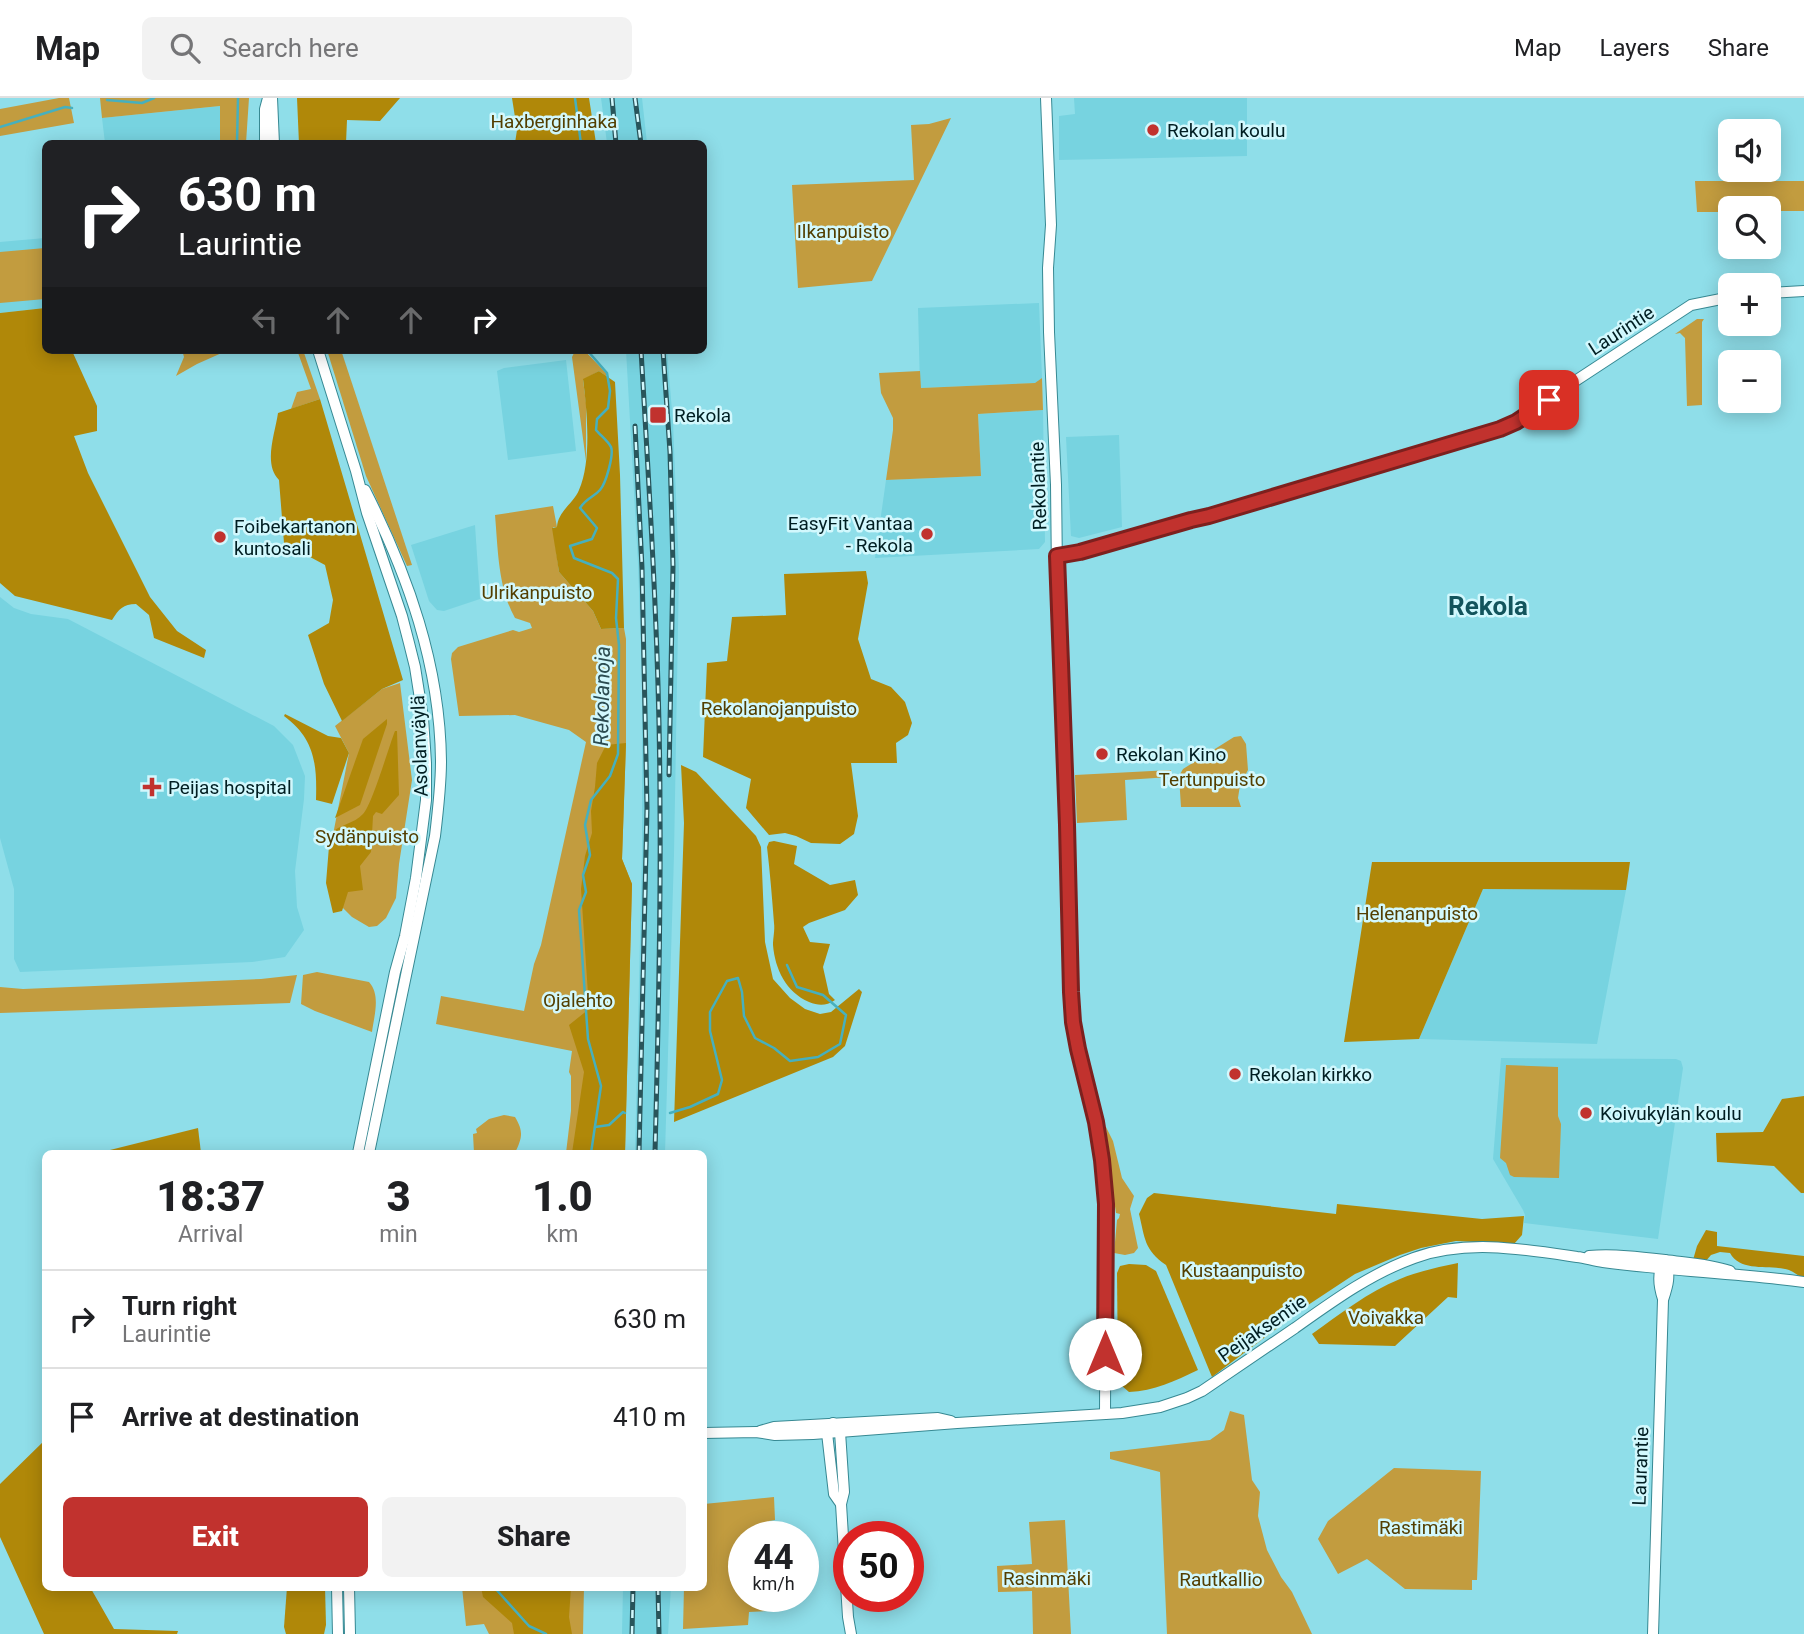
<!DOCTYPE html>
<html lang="en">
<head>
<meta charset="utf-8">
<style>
	body { margin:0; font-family:Roboto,sans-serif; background:#f2f2f2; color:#202124; height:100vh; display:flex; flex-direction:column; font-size:26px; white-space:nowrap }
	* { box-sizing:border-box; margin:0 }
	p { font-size:23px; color:#757577 }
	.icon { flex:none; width:38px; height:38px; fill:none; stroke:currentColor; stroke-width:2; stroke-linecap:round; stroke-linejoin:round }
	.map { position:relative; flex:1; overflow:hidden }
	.drawer { position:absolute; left:42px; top:1052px; width:665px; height:441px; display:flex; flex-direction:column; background:#fff; border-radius:10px; box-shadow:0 4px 18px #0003 }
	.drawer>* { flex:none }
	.banner { position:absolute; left:42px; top:42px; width:665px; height:214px; border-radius:10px; box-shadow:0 4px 18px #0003; background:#202124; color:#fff; overflow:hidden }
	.buttons { position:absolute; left:1718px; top:21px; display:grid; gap:14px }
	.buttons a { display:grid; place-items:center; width:63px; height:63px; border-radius:10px; background:#fff; box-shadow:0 4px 18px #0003; font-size:35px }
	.speed { position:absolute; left:728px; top:1423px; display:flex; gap:14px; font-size:35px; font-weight:700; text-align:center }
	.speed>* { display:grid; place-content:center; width:91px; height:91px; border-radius:50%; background:#fff; box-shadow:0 4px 18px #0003; line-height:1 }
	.speed small { font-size:18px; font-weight:400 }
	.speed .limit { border:10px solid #d22; background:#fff; color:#111 }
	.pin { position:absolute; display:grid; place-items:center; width:60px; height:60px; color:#fff; margin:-30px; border-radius:14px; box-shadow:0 4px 10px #0006 }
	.me { position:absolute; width:77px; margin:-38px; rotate:0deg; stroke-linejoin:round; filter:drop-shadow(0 0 5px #0008) }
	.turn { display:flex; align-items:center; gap:24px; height:147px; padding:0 21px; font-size:32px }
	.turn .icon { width:91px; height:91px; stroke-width:2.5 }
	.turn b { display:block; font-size:49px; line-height:60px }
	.lanes { display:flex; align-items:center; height:66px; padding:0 21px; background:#0003; justify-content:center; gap:35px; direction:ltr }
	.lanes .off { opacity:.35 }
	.eta { display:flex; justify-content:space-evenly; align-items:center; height:119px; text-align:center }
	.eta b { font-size:42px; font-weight:800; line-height:49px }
	.action { display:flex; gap:14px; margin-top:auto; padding:14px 21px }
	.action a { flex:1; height:80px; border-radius:10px; background:#c1322e; color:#fff; font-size:28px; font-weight:800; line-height:80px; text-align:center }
	.action a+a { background:#f2f2f2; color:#202124 }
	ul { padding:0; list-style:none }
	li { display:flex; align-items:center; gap:21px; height:98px; padding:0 21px; border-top:2px solid #e0e0e0 }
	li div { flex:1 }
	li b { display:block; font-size:26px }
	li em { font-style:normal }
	header { display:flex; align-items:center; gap:42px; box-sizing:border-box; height:98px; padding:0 35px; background:#fff; border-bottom:2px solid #e0e0e0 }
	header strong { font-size:33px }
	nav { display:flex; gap:38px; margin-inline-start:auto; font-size:24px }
	.search { width:490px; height:63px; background:#f2f2f2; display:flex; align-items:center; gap:18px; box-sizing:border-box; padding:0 24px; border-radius:10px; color:#757577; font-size:26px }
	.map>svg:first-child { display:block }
	.built { fill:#77d3e0 }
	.green { fill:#c29c3f }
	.forest { fill:#b08809 }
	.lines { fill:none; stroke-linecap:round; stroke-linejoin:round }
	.stream { stroke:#46b0be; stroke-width:2.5 }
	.secondary-casing { stroke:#378993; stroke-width:12 }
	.secondary { stroke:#fff; stroke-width:10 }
	.rail-casing { stroke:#29555b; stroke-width:5 }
	.rail { stroke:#d2f8fd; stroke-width:2.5; stroke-dasharray:8; stroke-linecap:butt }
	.route-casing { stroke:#7d201e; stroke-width:18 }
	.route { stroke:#c1322e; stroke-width:12 }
	.poi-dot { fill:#c1322e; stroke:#d2f8fd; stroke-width:2.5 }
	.labels { text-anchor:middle; stroke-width:5; stroke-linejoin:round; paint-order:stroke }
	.park-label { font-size:19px; fill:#533e00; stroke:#d2f8fd }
	.poi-label { font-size:19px; fill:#001e22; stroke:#d2f8fd; text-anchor:start }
	.street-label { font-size:19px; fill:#001e22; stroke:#d2f8fd }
	.water-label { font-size:21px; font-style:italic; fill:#2b4b50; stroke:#d2f8fd }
	.district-label { font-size:26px; font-weight:bold; fill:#12545c; stroke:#d2f8fd }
</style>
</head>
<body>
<header>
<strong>Map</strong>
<div class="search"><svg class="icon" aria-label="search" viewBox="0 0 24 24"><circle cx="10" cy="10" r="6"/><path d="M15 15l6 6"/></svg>Search here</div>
<nav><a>Map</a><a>Layers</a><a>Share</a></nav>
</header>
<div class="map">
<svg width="1804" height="1536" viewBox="0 0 1804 1536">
	<rect width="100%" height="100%" fill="#8fdee9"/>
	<g class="built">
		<polygon points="601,0 642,0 647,45 607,45"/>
		<polygon points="1074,0 1247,0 1247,58 1059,62 1059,18 1075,16"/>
		<polygon points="221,8 220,45 105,45 102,20"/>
		<polygon points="45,140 45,210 0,215 0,144"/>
		<polygon points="1039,205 1042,280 1036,285 920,290 918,210"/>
		<polygon points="626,252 667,252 673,325 679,472 674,757 665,1055 635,1055 642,756 642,583 638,465"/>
		<polygon points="566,262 576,353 508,362 497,273 504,270"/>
		<polygon points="1043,312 1045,444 1039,451 875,460 886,382 981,378 978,316"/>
		<polygon points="1119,337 1122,429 1079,440 1071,438 1066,339"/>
		<polygon points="475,427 480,501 444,513 437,512 429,503 411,447"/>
		<polygon points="0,499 14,510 31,516 68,521 274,628 293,647 305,678 304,701 295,773 297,809 304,832 285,859 252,864 20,874 14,861 14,791 0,740"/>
		<polygon points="1483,791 1626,792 1597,946 1419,941"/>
		<polygon points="1501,960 1676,961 1681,963 1683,970 1658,1141 1524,1125 1525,1117 1523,1112 1493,1061"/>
		<polygon points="623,1489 671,1489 668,1536 622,1536"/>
	</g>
	<g class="green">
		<polygon points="59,0 69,0 74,25 0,38 0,11"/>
		<polygon points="100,0 249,0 246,45 220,45 220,8 102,20"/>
		<polygon points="951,20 872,183 798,190 792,87 914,82 911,27 929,26"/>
		<polygon points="1695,83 1804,83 1804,113 1769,113 1769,110 1731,110 1731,114 1697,114"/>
		<polygon points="45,150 45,201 0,205 0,154"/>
		<polygon points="1697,221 1704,221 1702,224 1702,307 1687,308 1685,240 1680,235 1675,236"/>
		<polygon points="182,252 274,252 224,254 197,266 176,278 184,259"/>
		<polygon points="297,252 303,252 320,301 291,311 297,294 311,291"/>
		<polygon points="327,252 341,252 412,467 407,468 366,378"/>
		<polygon points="565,252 584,252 606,275 606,278 599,273 583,282 586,305 586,363 572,259 575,253 565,254"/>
		<polygon points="920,273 921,290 1035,285 1042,280 1043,312 978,316 981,378 886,382 893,332 893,320 881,295 879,275"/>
		<path d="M553 408 557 429H553L559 474 593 513 601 531 624 530 626 541V645L622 761 632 786 625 1055H566L571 1013V978L569 974 572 953 436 926 441 898 524 913 534 866 541 847 586 644 569 632 515 617 459 618 451 561 452 555 458 549 513 532 519 534 532 530 530 525 515 520C498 490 498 451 495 417Z"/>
		<polygon points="400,585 412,682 399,766 396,800 386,820 377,828 369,829 352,819 339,806 329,757 349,655 335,628 382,591"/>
		<polygon points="1241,638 1246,646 1248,672 1240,687 1238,700 1241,709 1181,709 1179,678 1183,671 1234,639"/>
		<polygon points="1171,672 1170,679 1125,682 1127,722 1077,725 1075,677"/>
		<path d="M317 874 369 884C381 897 374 918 372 934L315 913 301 906 303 877Z"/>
		<polygon points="297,877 290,905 0,915 0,889 23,891 261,881"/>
		<polygon points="1506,967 1558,969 1558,1018 1561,1026 1559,1080 1514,1079 1510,1077 1506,1065 1500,1060"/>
		<path d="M504 1017 515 1019C524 1034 522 1040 515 1055H474L473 1036 477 1035 476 1031 489 1021Z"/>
		<polygon points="1106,1029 1113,1043 1122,1080 1134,1098 1130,1111 1138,1150 1134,1155 1125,1157 1114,1155 1117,1122 1119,1120 1120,1116 1116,1115 1112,1089"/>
		<polygon points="1230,1313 1244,1317 1252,1382 1260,1394 1258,1418 1267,1452 1281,1479 1292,1494 1312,1536 1167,1536 1160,1374 1110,1361 1110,1354 1210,1342 1224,1332"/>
		<polygon points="1394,1370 1481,1373 1477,1482 1472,1482 1472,1492 1405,1491 1367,1461 1338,1476 1318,1441 1328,1423"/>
		<polygon points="774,1399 775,1422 769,1423 770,1438 744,1438 744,1498 767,1498 768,1513 749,1514 748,1527 683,1531 684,1489 704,1489 704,1406"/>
		<polygon points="1065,1422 1071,1536 1033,1536 1032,1493 998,1494 997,1468 1032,1466 1029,1424"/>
		<polygon points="462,1489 584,1489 583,1536 489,1536 484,1526 466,1528"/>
	</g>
	<g class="forest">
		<polygon points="297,0 400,0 380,23 347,22 346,45 299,46"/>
		<polygon points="512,0 589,0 596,45 515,45 517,32"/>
		<path d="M45 210 46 252H74L73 255 97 308V333L74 338 88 375 150 499 177 533 206 552 204 560 154 540 149 517 136 506C123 506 119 511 112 522L15 498 0 485V215Z"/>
		<path d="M599 273 615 284 620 377 624 530 601 531 593 513 559 474 552 430 557 429C558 413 574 405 579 392 592 363 587 312 583 281Z"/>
		<path d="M320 301 403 582 382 591 342 623 324 586 308 537 329 525 333 502 325 467 284 445 279 382C263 366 275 336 278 315Z"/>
		<polygon points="866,473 868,485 858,541 871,581 891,589 905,604 912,625 908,637 896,645 897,665 851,665 858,718 854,736 840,746 811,745 796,738 785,735 769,737 746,710 751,681 703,659 707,565 727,563 732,519 786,517 784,476"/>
		<path d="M285 616 328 638 341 640 349 655 332 706 316 702C317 666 315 641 284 618Z"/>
		<polygon points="387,621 387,626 360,707 335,720 363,641"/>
		<path d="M395 633H397L399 697 382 716 376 714 373 718 371 754 360 768 363 792 348 794 342 813 333 815 326 785 330 736C340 726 354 726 363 716 372 707 389 648 395 633Z"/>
		<polygon points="626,645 622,761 632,786 625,1055 572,1055 584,974 569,927 589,911 581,791 585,758 592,735 591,713 595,689 597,665 606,647"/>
		<polygon points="681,667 696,674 756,738 761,749 765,844 773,881 790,900 805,911 820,916 831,914 859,891 862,894 845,948 833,959 674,1024 684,725"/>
		<path d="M774 743 797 748 794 766 830 787 855 782 858 797 845 812 809 825 803 829 810 844 830 846 823 869 829 896 835 902C826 908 819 908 809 904 786 894 775 871 773 847 773 840 775 832 774 825 772 800 770 774 767 749L769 744Z"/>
		<polygon points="1372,764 1630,764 1626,792 1483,791 1419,941 1344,944"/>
		<polygon points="1804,998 1804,1095 1801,1095 1774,1068 1717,1064 1716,1035 1763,1034 1782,1001"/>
		<polygon points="198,1030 201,1055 98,1055"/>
		<path d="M1154 1095 1336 1116 1337 1106 1482 1121 1524 1118 1522 1137 1514 1146 1456 1143 1421 1150 1400 1157 1355 1176 1308 1207 1212 1279 1166 1167C1144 1152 1145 1140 1139 1116L1147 1100Z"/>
		<path d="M1706 1132 1717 1134V1148L1804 1158V1180C1798 1178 1794 1174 1789 1172 1770 1166 1741 1175 1730 1155L1720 1154 1711 1157 1705 1164 1693 1162 1697 1148Z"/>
		<path d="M1458 1165 1457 1200 1448 1199 1395 1248 1319 1246 1312 1236C1340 1216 1368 1194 1400 1181 1419 1173 1439 1169 1458 1165Z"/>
		<path d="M1129 1166 1146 1167 1156 1173 1198 1272C1175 1283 1154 1293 1129 1294L1122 1288 1118 1277 1117 1175 1120 1168Z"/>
		<polygon points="45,1342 46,1489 90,1489 114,1531 178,1533 177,1536 44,1536 0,1439 0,1386"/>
		<polygon points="287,1489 325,1489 326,1527 324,1536 286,1536 284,1529"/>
		<polygon points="481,1489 571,1489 569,1519 572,1536 514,1536 512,1525 483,1499"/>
	</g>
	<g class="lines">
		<g class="stream">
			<polyline points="575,0 581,46"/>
			<polyline points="107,2 142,5 154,0"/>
			<polyline points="0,29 65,9 72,10"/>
			<polyline points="237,46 238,0"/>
			<path d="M587 252 607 275 610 293 608 310 597 321 596 332C600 337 608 343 611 349 614 357 606 385 600 392 594 399 586 400 580 410L597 430 592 441 570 448 574 460 612 475 618 481 616 520 619 547 618 656 610 678 591 702 585 727 590 757 583 777 586 794 579 812 588 941 601 988 591 1055"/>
			<polyline points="670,1015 690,1009 718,996 722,982 710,933 710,914 727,883 738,880 742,894 744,918 755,940 774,950 790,963 818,959 840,946 846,917 823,897 797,889 787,867"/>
			<polyline points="595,1029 609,1027 623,1014 625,1015"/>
			<polyline points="494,1489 529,1528 546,1536"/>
		</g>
		<g class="secondary-casing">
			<g id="secondary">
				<polyline points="272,0 274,46"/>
				<polyline points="1046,0 1051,127 1048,170 1049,234 1056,387 1057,475 1067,727 1070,880 1073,924 1087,991 1096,1024 1102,1062 1106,1106 1105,1316"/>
				<polyline points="265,46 265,11 268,0"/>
				<polyline points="1769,195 1804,193"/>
				<polyline points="318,252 356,373 367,415 402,518 409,545 415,569 423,620 426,665 426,702 416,780 405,838 395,874 358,1055"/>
				<path d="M365 392C408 477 440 567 441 663 441 688 438 713 435 738L369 1055"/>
				<polyline points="1057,458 1080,454 1247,407 1500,331 1525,318 1560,293 1691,207 1731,199"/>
				<path d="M1589 1158C1614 1156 1640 1159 1665 1162 1687 1165 1709 1166 1730 1173"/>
				<path d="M1663 1165C1657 1176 1659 1189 1663 1201"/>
				<polyline points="833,1325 840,1334 844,1394 841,1406 848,1519 851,1536"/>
				<polyline points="829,1331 827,1335 834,1396 841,1406"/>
				<polyline points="760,1333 774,1329 938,1320 951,1323"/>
				<path d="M704 1335 756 1334 775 1337 813 1336 957 1325 1122 1315 1160 1309 1187 1300 1202 1293C1233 1272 1264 1251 1295 1230 1333 1203 1370 1176 1414 1160 1466 1141 1523 1151 1577 1159 1586 1160 1594 1163 1603 1164 1670 1173 1737 1175 1804 1184"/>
				<polyline points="337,1489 338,1536"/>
				<polyline points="349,1489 350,1536"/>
				<path d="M1653 1536 1663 1202C1668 1187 1671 1177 1665 1162"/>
			</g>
		</g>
		<use href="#secondary" class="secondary"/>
		<g class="rail-casing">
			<g id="rail">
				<polyline points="612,0 616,46"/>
				<polyline points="635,0 641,46"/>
				<path d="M641 252C650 405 660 558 660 712 661 826 658 941 655 1055"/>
				<polyline points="663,252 670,354 673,468 669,677"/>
				<polyline points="635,328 642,470 647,710 639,1055"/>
				<polyline points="658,1489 659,1536"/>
				<polyline points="632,1536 633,1489"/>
			</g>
		</g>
		<use href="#rail" class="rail"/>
	</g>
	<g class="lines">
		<g class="route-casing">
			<polyline id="route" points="1105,1256 1106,1106 1102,1062 1096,1024 1078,951 1073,924 1071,894 1067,727 1057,458 1080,454 1191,422 1209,418 1500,331 1516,324 1549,302"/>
		</g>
		<use href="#route" class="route"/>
	</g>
	<g class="poi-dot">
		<circle cx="1153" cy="32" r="7"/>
		<rect x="649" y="308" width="18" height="18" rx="3.5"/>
		<circle cx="927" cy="436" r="7"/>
		<circle cx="220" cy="439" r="7"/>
		<circle cx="1102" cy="656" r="7"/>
		<path d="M148.5 678.5h7v7h7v7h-7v7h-7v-7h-7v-7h7z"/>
		<circle cx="1235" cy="976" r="7"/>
		<circle cx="1586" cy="1015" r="7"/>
	</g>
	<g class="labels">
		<g class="park-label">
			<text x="554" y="30">Haxberginhaka</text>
			<text x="843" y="140">Ilkanpuisto</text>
			<text x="537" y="501">Ulrikanpuisto</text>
			<text x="779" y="617">Rekolanojanpuisto</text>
			<text x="1212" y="688">Tertunpuisto</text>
			<text x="367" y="745">Sydänpuisto</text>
			<text x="1417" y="822">Helenanpuisto</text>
			<text x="578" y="909">Ojalehto</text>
			<text x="1242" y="1179">Kustaanpuisto</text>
			<text x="1386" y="1226">Voivakka</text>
			<text x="1421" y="1436">Rastimäki</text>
			<text x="1047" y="1487">Rasinmäki</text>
			<text x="1221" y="1488">Rautkallio</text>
		</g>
		<g class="poi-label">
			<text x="1167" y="39">Rekolan koulu</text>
			<text x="674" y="324">Rekola</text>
			<text x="913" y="432" text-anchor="end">EasyFit Vantaa<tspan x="913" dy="22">- Rekola</tspan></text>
			<text x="234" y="435">Foibekartanon<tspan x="234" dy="22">kuntosali</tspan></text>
			<text x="1116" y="663">Rekolan Kino</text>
			<text x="168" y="696">Peijas hospital</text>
			<text x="1249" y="983">Rekolan kirkko</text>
			<text x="1600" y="1022">Koivukylän koulu</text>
		</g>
		<g class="street-label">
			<text transform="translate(1621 232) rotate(-33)" y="7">Laurintie</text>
			<text transform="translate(1038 388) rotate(-92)" y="7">Rekolantie</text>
			<text transform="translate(419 648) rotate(-92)" y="7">Asolanväylä</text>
			<text transform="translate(1262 1230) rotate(-35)" y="7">Peijaksentie</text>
			<text transform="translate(1640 1368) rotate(-88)" y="7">Laurantie</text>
		</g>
		<g class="water-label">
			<text transform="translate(602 598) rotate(-89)" y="7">Rekolanoja</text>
		</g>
		<g class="district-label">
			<text x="1488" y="517">Rekola</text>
		</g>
	</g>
</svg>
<div class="buttons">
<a><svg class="icon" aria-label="sound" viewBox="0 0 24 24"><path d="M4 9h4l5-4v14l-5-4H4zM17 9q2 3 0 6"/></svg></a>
<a><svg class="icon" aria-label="search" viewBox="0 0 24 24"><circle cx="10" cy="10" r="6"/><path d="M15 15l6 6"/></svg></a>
<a>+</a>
<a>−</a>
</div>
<div class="speed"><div>44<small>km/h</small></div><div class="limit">50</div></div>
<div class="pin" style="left:1549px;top:302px;background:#d93025"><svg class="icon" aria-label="arrive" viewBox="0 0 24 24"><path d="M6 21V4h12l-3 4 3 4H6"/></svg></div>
<svg class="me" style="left:1105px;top:1256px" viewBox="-20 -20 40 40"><circle r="19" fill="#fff"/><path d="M0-13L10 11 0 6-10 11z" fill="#c1322e"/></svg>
<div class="banner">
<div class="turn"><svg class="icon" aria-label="right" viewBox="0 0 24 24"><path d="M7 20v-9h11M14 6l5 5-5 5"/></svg><div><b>630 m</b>Laurintie</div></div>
<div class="lanes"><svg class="icon off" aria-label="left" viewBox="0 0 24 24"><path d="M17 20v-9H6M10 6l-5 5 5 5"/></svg><svg class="icon off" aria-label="ahead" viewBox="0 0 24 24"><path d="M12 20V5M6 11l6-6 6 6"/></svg><svg class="icon off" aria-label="ahead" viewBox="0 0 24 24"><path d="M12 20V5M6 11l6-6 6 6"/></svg><svg class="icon" aria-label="right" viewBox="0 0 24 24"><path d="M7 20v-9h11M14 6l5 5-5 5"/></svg></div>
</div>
<section class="drawer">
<div class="eta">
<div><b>18:37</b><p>Arrival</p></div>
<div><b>3</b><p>min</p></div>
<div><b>1.0</b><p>km</p></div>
</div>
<ul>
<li><svg class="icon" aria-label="right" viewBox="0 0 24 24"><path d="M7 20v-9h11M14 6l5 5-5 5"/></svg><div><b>Turn right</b><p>Laurintie</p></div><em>630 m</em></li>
<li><svg class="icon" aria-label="arrive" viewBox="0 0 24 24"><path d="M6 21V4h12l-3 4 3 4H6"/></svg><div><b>Arrive at destination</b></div><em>410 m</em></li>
</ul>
<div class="action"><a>Exit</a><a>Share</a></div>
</section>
</div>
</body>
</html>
